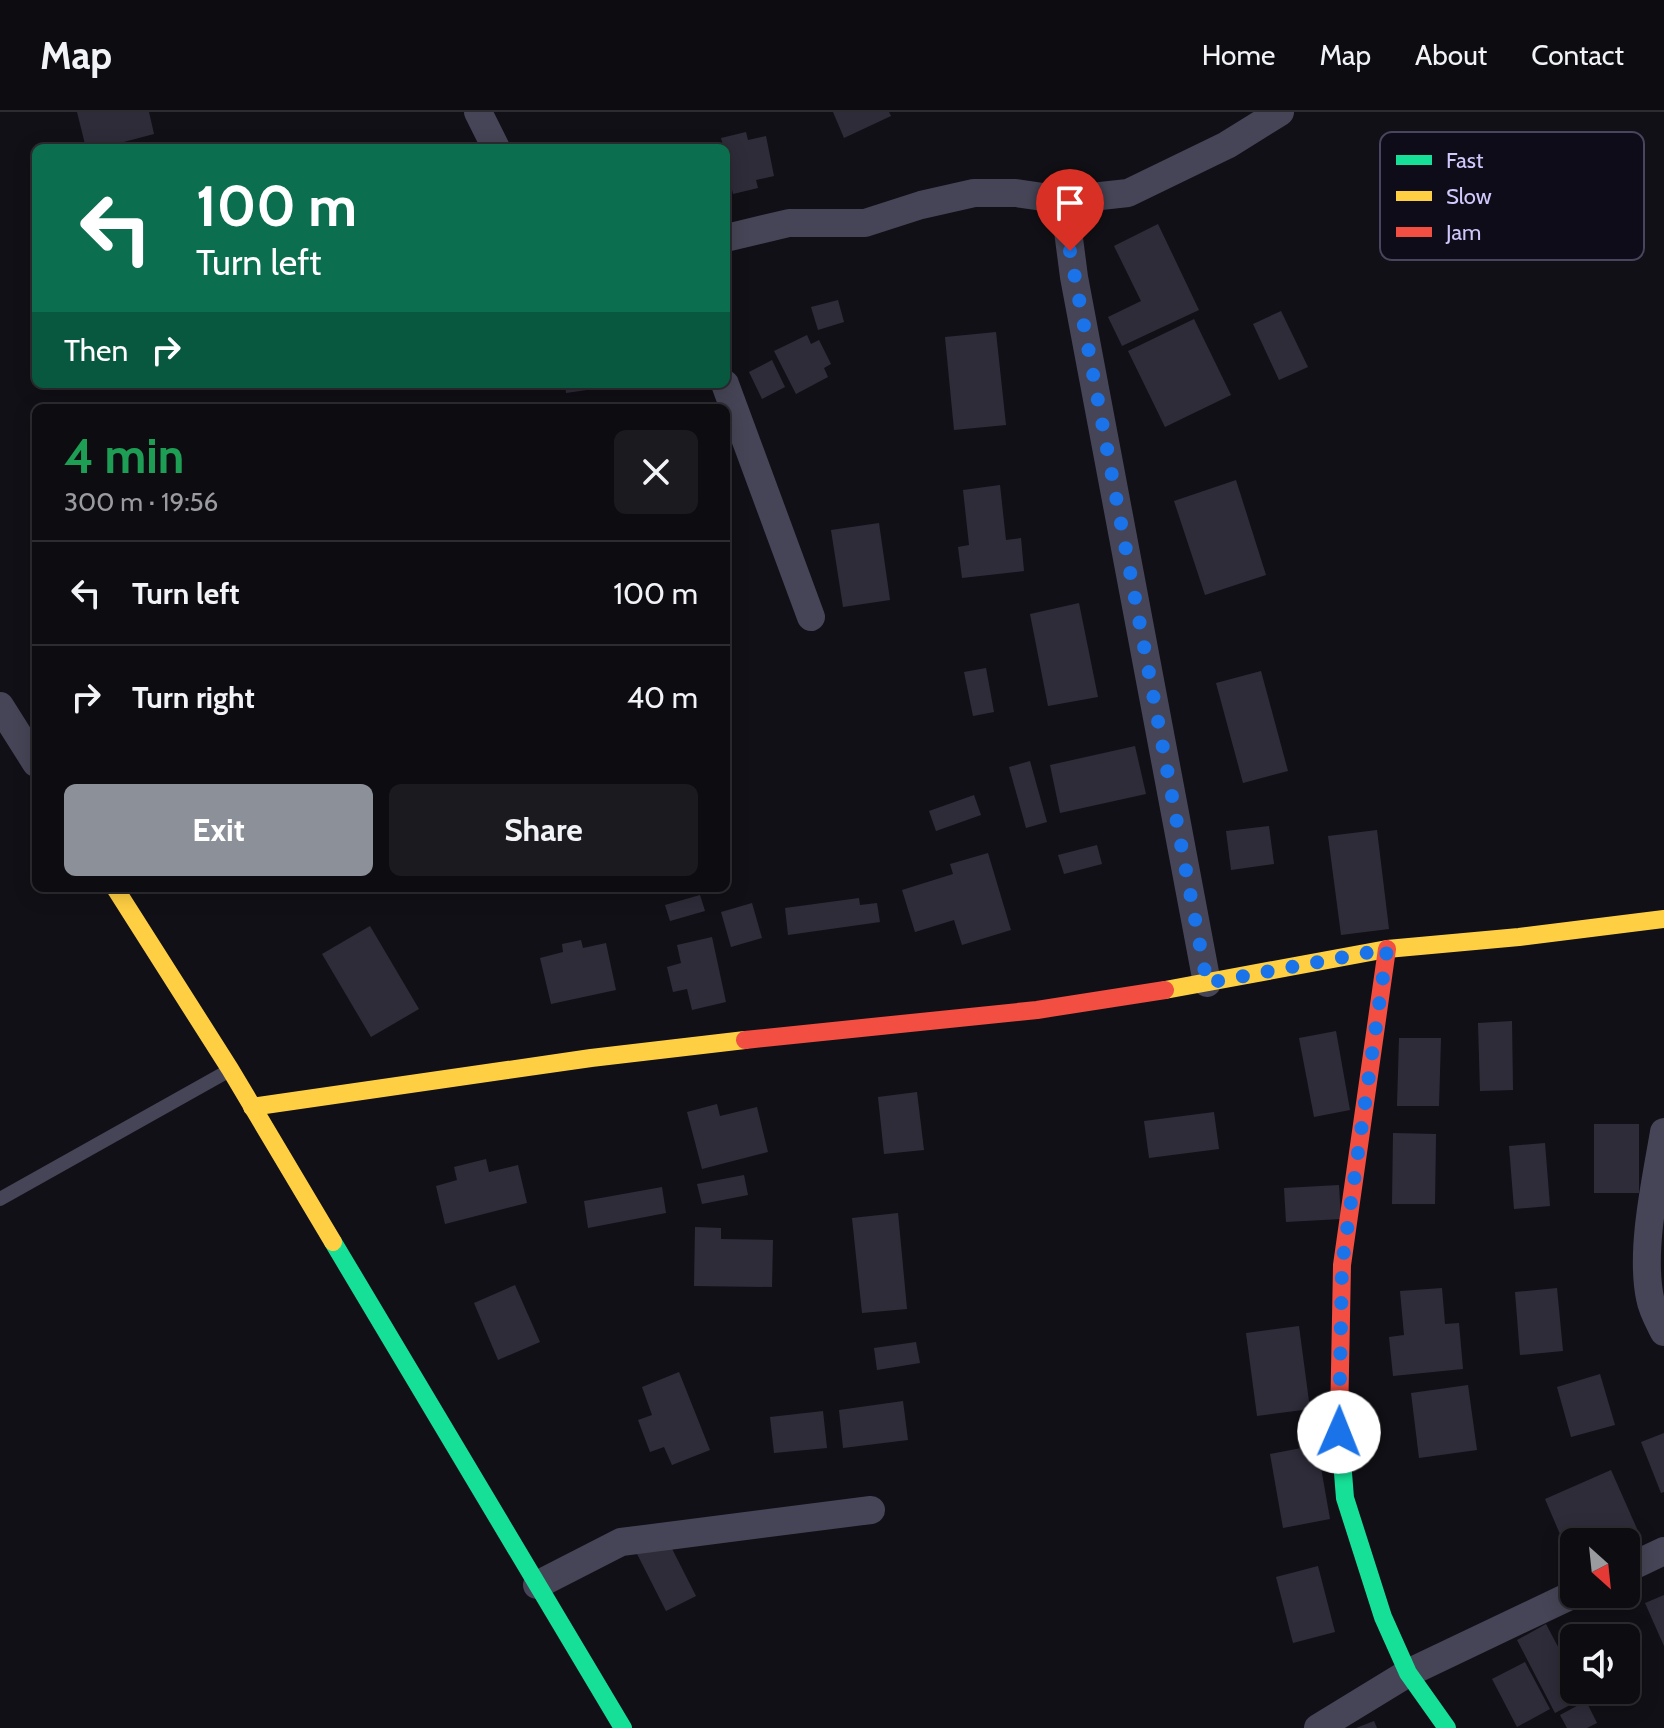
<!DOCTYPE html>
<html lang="en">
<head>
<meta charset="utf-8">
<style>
	body { margin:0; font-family:Cabin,sans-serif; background:#1b1a1e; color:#f1f3f6; height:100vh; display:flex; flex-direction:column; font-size:30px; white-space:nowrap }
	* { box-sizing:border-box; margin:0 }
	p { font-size:26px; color:#9a9b9f }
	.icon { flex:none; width:44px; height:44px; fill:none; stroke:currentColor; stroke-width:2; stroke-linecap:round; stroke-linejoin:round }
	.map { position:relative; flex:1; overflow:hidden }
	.side { position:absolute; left:32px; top:292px; width:698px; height:488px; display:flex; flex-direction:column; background:#0d0c10; border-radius:12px; box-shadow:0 4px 20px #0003,0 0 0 2px #2d2c30 }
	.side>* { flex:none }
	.guide { position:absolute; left:32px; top:32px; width:698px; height:244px; border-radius:12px; box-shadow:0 4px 20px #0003,0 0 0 2px #2d2c30; background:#0b6e4f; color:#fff; overflow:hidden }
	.needle { width:52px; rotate:153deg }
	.tools { position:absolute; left:1560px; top:1416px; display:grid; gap:16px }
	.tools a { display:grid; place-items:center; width:80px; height:80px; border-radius:12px; background:#0d0c10; box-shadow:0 4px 20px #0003,0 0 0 2px #2d2c30; font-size:40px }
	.pin { position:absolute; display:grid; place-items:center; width:68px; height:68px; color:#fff; margin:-82px -34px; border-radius:50% 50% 50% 0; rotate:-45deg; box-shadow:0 0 8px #0007 }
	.pin .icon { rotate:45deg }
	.me { position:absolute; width:88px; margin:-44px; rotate:1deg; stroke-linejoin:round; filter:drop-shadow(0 0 6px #0008) }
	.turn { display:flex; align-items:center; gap:28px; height:168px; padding:0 32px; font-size:36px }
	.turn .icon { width:104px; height:104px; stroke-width:2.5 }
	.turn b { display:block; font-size:56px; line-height:68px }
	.then { display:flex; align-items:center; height:76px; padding:0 32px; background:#0003; gap:16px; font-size:30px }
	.round { display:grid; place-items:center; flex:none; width:84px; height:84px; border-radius:12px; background:#1b1a1e }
	.headline { display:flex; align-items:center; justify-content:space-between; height:136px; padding:0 32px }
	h1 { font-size:48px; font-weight:700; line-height:60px; color:#1e9e55 }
	.button { display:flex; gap:16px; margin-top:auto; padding:16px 32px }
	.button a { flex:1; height:92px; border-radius:12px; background:#8c9099; color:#fff; font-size:32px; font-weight:700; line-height:92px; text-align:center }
	.button a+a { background:#1b1a1e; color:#f1f3f6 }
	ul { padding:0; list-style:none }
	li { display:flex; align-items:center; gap:24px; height:104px; padding:0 32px; border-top:2px solid #2d2c30 }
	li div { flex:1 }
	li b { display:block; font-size:30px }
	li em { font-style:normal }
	header { display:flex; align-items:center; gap:48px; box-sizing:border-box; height:112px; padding:0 40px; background:#0d0c10; border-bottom:2px solid #2d2c30 }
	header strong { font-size:38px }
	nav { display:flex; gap:44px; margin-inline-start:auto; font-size:28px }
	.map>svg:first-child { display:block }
	.building { fill:#2f2c3a }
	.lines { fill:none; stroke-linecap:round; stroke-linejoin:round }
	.lane { stroke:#464557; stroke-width:14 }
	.street { stroke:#464557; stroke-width:28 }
	.fast { stroke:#16e098; stroke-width:18 }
	.slow { stroke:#ffcf43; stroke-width:18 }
	.jam { stroke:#f24e42; stroke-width:18 }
	.route { stroke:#1a73e8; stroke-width:14; stroke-dasharray:0 25.2 }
	.key { fill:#0f0c1a; stroke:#49455e; stroke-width:2 }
	.key-label { font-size:22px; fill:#d1c9fc }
</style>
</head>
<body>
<header>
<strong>Map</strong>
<nav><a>Home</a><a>Map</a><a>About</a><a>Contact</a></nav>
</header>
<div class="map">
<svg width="1664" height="1616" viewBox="0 0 1664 1616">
	<rect width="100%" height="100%" fill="#111016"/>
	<g class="building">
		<polygon points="77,0 149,0 154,22 101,36 86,36"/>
		<polygon points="833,0 889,0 891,4 844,26"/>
		<polygon points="746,20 748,28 766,24 774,64 756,68 758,76 733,82 731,73 726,74 726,36 717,35 723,33 721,26"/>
		<polygon points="1158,112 1199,198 1122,234 1108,205 1141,189 1114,134"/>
		<polygon points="838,188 844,210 818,218 811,195"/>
		<polygon points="1281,199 1308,255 1279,268 1253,212"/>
		<polygon points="1194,207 1231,283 1165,315 1128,239"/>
		<polygon points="996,220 1006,313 954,318 945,225"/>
		<polygon points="807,223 811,232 819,228 831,252 824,256 828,265 796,282 774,239"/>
		<polygon points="772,248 785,275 762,287 749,260"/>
		<polygon points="565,272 607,272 608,275 566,281"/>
		<polygon points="1236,368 1266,463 1205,483 1174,389"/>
		<polygon points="1000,373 1006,428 1021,426 1024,459 962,466 958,435 969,433 963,378"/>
		<polygon points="879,411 890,488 843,495 831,418"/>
		<polygon points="1079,491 1098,585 1048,594 1030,502"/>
		<polygon points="986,556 994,600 973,604 964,560"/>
		<polygon points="1261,559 1288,659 1243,671 1216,571"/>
		<polygon points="1135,634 1146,682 1060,701 1050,653"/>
		<polygon points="1030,649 1047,710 1026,716 1009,655"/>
		<polygon points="974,683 981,703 936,719 929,699"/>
		<polygon points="1269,714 1274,752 1231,758 1226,719"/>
		<polygon points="1377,718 1389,817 1341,823 1328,724"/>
		<polygon points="1097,733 1102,752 1064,762 1058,743"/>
		<polygon points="988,741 1011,818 962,833 954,808 915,820 902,778 953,762 950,752"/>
		<polygon points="700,783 705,799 670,809 665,793"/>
		<polygon points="859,786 860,793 877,791 880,810 788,823 785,796"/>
		<polygon points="752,791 762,826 731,835 721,800"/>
		<polygon points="370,814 419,897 371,925 322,842"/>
		<polygon points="712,825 726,890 692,898 687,877 673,880 667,855 681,851 677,833"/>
		<polygon points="581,828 583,836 606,831 616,878 551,892 540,846 563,840 562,832"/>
		<polygon points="1512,909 1513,978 1480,979 1478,911"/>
		<polygon points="1336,919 1350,998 1314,1005 1299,926"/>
		<polygon points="1399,926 1441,926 1439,994 1397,994"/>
		<polygon points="917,980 924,1038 884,1042 878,985"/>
		<polygon points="717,992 720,1004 757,995 768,1040 702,1057 687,1000"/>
		<polygon points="1214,1000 1219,1037 1149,1046 1144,1009"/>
		<rect x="1594" y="1012" width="45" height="69"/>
		<polygon points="1393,1021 1436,1022 1435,1092 1392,1092"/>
		<polygon points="1545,1031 1550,1094 1514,1097 1509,1034"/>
		<polygon points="486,1047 489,1060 518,1053 527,1091 445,1112 436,1074 457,1068 454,1055"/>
		<polygon points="744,1063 748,1083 702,1092 697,1072"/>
		<polygon points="1339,1073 1341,1107 1286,1110 1284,1076"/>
		<polygon points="662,1075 666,1101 588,1116 584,1089"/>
		<polygon points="898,1101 907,1197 862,1201 852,1106"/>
		<polygon points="695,1115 721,1116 721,1127 773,1128 772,1175 694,1174"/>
		<polygon points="515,1173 540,1230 498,1248 474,1191"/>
		<polygon points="1442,1176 1445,1212 1459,1211 1463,1257 1393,1264 1389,1225 1404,1223 1400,1179"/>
		<polygon points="1557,1176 1563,1239 1520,1243 1515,1180"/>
		<polygon points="1299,1214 1310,1297 1257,1304 1246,1221"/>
		<polygon points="916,1230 920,1251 877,1258 874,1236"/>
		<polygon points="679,1260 710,1338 672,1353 664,1335 650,1340 638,1308 652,1303 642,1275"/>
		<polygon points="1600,1262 1615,1313 1571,1325 1557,1275"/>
		<polygon points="1468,1273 1477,1338 1419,1346 1411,1281"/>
		<polygon points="903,1289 908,1328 843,1336 839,1298"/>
		<polygon points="823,1299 827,1336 774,1341 770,1305"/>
		<polygon points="1664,1321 1664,1380 1661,1381 1641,1330"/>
		<polygon points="1317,1333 1330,1407 1283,1416 1270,1342"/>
		<polygon points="1611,1358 1638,1419 1613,1430 1574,1430 1574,1447 1571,1448 1545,1387"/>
		<polygon points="662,1417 696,1484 666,1499 632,1432"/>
		<polygon points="1318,1454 1335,1520 1293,1531 1276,1465"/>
		<polygon points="1664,1483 1664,1534 1645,1491"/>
		<polygon points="1546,1512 1574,1565 1574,1578 1581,1578 1585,1585 1555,1601 1517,1528"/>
		<polygon points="1525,1550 1550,1597 1517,1615 1492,1567"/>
		<polygon points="1586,1589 1597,1611 1587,1616 1567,1616 1560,1603"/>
		<polygon points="1374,1609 1377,1616 1356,1616"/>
	</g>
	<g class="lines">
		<polyline class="lane" points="0,1087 230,958"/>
		<g class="street">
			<polyline points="478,0 496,36"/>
			<polyline points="1064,88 1074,165 1207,871"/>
			<polyline points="726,126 789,111 865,111 921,93 974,81 1016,81 1064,88 1128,81 1227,33 1280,0"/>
			<polyline points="725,272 811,505"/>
			<polyline points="0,594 36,651"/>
			<path d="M1664 1020C1656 1068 1640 1138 1650 1186 1652 1198 1659 1210 1664 1220"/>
			<polyline points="1626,1457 1664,1439"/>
			<polyline points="537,1473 621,1430 871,1398"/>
			<polyline points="1318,1616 1408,1561 1574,1482"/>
		</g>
		<g class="fast">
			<polyline points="333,1130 623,1616"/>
			<polyline points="1339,1311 1345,1386 1383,1505 1408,1561 1447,1616"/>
		</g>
		<g class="slow">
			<polyline points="115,776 230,957 333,1130"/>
			<polyline points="1165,878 1387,837 1519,825 1664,807"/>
			<polyline points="252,995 591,946 745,928"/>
		</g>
		<g class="jam">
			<polyline points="745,928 1037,898 1165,878"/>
			<polyline points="1339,1311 1342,1153 1387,837"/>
		</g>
	</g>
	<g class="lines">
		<polyline class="route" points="1070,139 1207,871 1387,837 1342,1153 1339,1320"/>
	</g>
	<rect x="1380" y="20" width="264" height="128" rx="12" class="key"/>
	<rect x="1396" y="43" width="36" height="10" fill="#16e098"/>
	<rect x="1396" y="79" width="36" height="10" fill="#ffcf43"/>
	<rect x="1396" y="115" width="36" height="10" fill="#f24e42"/>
	<g class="key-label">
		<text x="1446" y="56">Fast</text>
		<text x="1446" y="92">Slow</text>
		<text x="1446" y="128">Jam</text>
	</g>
</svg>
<div class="tools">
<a><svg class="needle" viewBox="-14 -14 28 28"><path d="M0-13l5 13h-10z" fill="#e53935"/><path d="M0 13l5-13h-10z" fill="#9a9b9f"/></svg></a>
<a><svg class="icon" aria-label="sound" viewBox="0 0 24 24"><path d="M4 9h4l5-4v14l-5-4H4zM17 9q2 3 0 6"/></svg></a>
</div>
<div class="pin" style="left:1070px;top:139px;background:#d93025"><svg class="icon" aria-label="arrive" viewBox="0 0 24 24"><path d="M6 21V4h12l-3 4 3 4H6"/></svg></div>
<svg class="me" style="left:1339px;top:1320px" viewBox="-20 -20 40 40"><circle r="19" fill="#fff"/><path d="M0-13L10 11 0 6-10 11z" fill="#1a73e8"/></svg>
<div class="guide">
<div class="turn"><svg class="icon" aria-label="left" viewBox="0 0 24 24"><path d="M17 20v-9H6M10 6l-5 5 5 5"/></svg><div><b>100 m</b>Turn left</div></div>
<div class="then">Then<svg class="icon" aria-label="right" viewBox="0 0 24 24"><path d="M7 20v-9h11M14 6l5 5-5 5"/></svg></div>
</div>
<section class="side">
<div class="headline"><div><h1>4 min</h1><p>300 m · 19:56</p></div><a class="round"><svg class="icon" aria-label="close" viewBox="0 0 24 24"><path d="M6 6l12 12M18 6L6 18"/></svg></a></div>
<ul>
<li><svg class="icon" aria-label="left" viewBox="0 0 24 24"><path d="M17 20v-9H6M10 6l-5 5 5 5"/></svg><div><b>Turn left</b></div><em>100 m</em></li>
<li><svg class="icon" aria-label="right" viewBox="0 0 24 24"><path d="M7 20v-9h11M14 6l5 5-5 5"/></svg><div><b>Turn right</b></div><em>40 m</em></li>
</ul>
<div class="button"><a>Exit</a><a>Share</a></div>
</section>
</div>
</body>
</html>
